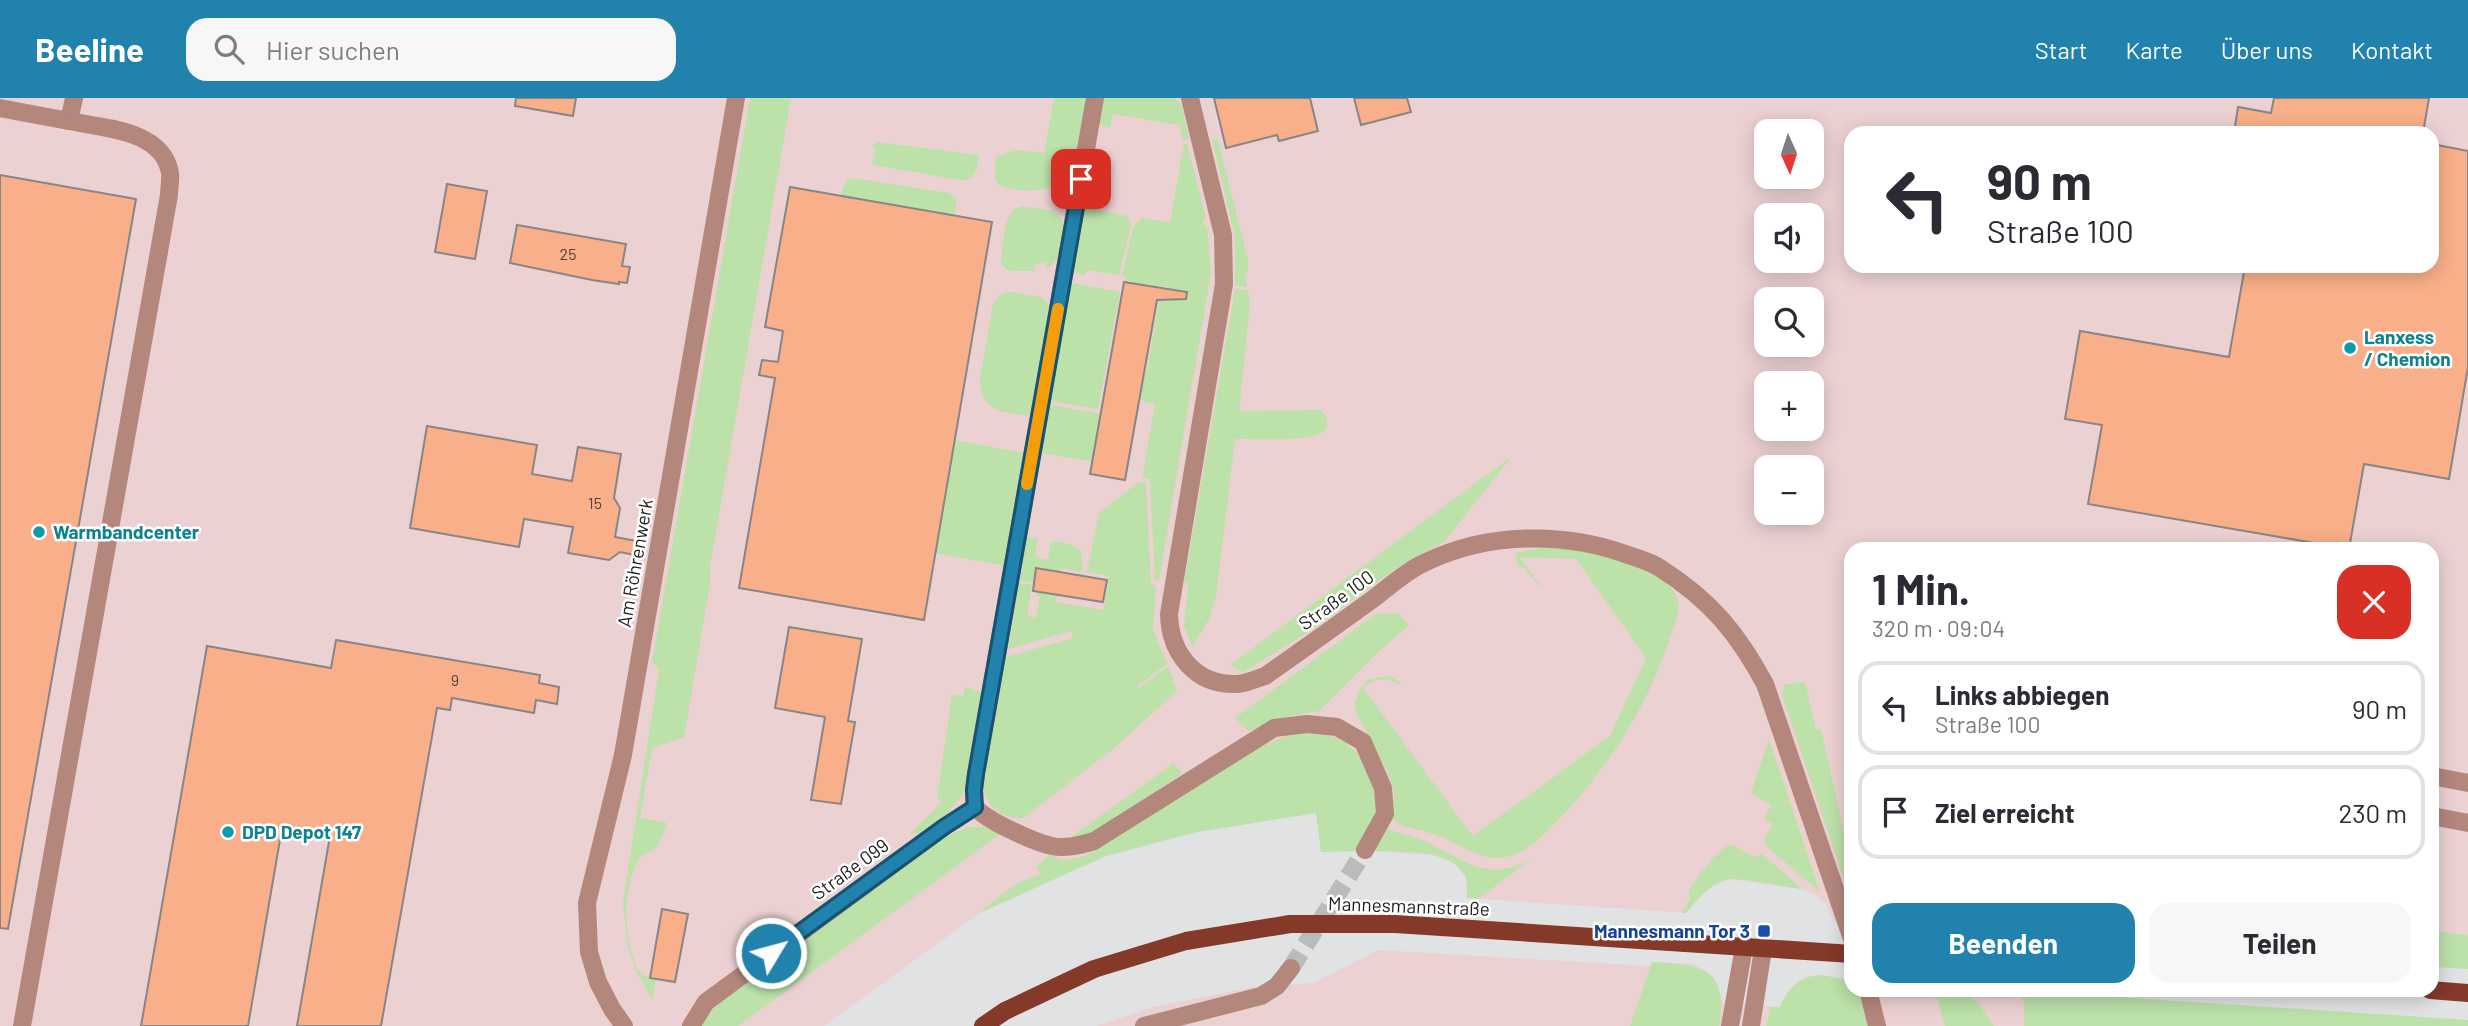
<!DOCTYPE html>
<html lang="de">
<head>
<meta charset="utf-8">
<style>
	body { margin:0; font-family:Barlow,sans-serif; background:#f7f7f7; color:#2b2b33; height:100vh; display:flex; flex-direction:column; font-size:26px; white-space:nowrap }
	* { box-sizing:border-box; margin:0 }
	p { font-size:23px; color:#7c7c81 }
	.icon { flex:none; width:38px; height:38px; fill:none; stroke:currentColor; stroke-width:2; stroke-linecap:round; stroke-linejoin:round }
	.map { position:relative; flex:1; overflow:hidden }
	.side { position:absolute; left:1844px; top:444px; width:595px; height:455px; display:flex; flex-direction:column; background:#fff; border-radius:21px; box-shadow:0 4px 18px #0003 }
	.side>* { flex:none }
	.hud { position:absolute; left:1844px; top:28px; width:595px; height:147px; border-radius:21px; box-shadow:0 4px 18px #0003; background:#fff; color:#2b2b33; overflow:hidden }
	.needle { width:46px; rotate:177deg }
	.buttons { position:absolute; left:1754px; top:21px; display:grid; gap:14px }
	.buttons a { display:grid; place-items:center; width:70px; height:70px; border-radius:14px; background:#fff; box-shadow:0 4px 18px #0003; font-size:35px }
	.pin { position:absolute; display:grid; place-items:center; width:60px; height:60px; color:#fff; margin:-30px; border-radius:14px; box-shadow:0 4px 10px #0006 }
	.me { position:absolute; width:77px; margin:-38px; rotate:53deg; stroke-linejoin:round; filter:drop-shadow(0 0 5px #0008) }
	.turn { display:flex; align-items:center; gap:24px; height:147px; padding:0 28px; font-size:32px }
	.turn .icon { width:91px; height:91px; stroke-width:2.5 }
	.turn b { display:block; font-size:49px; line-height:60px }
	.round { display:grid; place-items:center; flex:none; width:74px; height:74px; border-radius:21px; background:#f7f7f7 }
	.overview { display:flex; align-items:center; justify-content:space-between; height:119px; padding:0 28px }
	h1 { font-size:42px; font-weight:700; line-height:52px }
	.button { display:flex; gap:14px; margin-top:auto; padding:14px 28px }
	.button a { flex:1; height:80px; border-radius:21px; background:#2082ad; color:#fff; font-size:28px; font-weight:700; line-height:80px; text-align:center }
	.button a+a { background:#f7f7f7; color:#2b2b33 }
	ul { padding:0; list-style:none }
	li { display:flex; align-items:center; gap:21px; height:94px; margin:0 14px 10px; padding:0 14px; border:4px solid #e1e1e2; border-radius:21px }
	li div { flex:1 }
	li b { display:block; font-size:26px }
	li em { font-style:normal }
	header { display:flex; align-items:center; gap:42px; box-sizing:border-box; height:98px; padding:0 35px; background:#2082ad; color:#fff }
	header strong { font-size:33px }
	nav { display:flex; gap:38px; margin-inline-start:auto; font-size:24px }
	.search { width:490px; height:63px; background:#f7f7f7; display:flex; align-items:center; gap:18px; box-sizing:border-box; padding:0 24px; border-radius:21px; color:#7c7c81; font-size:26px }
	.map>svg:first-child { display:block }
	.industrial { fill:#ecd1d2; fill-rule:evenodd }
	.green { fill:#bce1a9 }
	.building { fill:#f9af89; stroke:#888685; stroke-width:2 }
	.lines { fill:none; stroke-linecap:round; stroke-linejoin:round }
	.minor-tunnel { stroke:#babbbd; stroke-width:18; stroke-dasharray:18 9; stroke-linecap:butt }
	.minor { stroke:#b4877d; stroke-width:18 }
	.major { stroke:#843929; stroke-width:18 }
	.route-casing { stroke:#155470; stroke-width:18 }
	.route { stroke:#2082ad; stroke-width:12 }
	.slow { stroke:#f59e0b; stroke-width:12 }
	.culture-dot { fill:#0f9aa8; stroke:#fff; stroke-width:2.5 }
	.transit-dot { fill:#1a4fb4; stroke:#fff; stroke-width:2.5 }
	.labels { text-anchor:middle; stroke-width:5; stroke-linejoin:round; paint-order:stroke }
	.number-label { font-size:16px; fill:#55423a }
	.culture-label { font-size:19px; font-weight:bold; fill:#0d838f; stroke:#fff; text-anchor:start }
	.street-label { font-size:19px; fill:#1e1e1f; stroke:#fff }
	.transit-label { font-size:19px; font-weight:bold; fill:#164399; stroke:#fff; text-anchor:end }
</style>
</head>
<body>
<header>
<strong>Beeline</strong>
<div class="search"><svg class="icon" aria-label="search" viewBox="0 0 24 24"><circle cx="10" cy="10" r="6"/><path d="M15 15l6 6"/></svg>Hier suchen</div>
<nav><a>Start</a><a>Karte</a><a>Über uns</a><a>Kontakt</a></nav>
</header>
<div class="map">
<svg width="2468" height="928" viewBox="0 0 2468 928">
	<rect width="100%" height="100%" fill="#e1e2e4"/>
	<g class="industrial">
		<path d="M0 0H2468V837L2433 833 2432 452H1852L1851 825 1834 824 1827 807 1816 797 1802 791 1729 781 1712 789 1698 800 1686 815 1467 800 1466 780 1454 764 1431 757 1376 753 1321 754 1316 715 1197 734 1106 758 1044 783 977 817 824 928H0ZM1766 33H1811V79H1766ZM1852 35H2432V168H1852ZM1766 117H1811V163H1766ZM1766 201H1811V247H1766ZM1766 285H1811V331H1766ZM1766 369H1811V415H1766Z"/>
		<polygon points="1379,852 1650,868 1652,864 1692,866 1710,876 1717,886 1723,905 1780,909 1787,895 1797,884 1809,878 1820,877 1851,882 1852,892 2025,893 2030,894 2048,928 1096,928 1153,909 1258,888 1313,885"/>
	</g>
	<g class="green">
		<path d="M750 0H791L710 469V486L684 639 652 650 640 720 667 725C664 737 661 746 651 753 646 756 641 757 638 763 624 791 623 826 632 855 634 861 635 870 641 875 645 879 651 880 656 881L652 902 636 873 627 846 623 804 659 572 652 564Z"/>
		<path d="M1054 0H1086L1072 80C1050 93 1023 97 999 87 992 78 995 69 997 58L1017 52 1044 55Z"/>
		<polygon points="1103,0 1176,0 1182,9 1189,41 1183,42 1180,27 1113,16 1110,30 1099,26"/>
		<polygon points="1218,41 1248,163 1248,175 1245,176 1247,189 1235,188 1235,139 1212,42"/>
		<path d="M877 44 979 57C977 71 977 82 960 82L872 67 875 53 872 48Z"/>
		<polygon points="1187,45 1206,120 1203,121 1204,128 1207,127 1211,175 1159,482 1155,482 1150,381 1142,380 1155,306 1139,302 1144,275 1147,274 1159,202 1168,204 1171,189 1132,186 1133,183 1129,183 1126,184 1127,179 1122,178 1133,129 1142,120 1170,125 1184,46"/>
		<polygon points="851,80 950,95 956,101 955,118 841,98 845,85"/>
		<polygon points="1088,97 1098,98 1096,112 1127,118 1131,128 1119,177 1087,172 1085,177 1073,174"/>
		<path d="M1022 108 1054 113 1063 123C1064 138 1062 163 1047 170L1045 164 1033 167 1035 173H1009L1001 166C1003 149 1002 112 1022 108Z"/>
		<polygon points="1074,185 1120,194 1098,311 1050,303 1070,188"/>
		<path d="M1235 191 1248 192 1250 205 1239 313 1320 312 1327 319V330C1318 346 1255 340 1235 341L1216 497 1210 519 1193 548 1184 529 1188 486 1184 485Z"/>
		<path d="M1009 194 1042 199 1049 207 1031 318C1004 314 981 315 980 281L993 206 1000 197Z"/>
		<polygon points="1050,307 1101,316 1093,364 1042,355"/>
		<polygon points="955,342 1025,355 1006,468 935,455"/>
		<polygon points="1512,358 1444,444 1401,467 1307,535 1243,574 1230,567"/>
		<path d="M1139 384H1146L1151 486 1156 488 1153 531 1167 566 1137 588 1139 590 1168 568 1177 593 1113 651 1023 720C999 720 983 708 984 682L1006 559 1073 540 1071 533 1008 551 1019 485 1032 487 1027 518 1036 520 1040 498 1036 497 1038 485 1043 486 1046 470 1037 469 1034 485 1020 482 1027 439 1038 441 1035 456 1037 457V460L1048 462 1050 446 1053 443C1076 447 1086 447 1081 474L1061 470 1056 504 1104 512 1109 478 1087 474 1099 415Z"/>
		<path d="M1544 449C1577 452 1667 463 1678 502 1681 514 1673 532 1669 543 1646 611 1607 672 1557 723 1542 738 1528 755 1506 759 1479 764 1460 745 1436 737 1423 732 1408 731 1395 724L1393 719 1394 695 1390 679 1355 612V606L1359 592 1369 581 1389 578 1402 585 1399 587C1385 579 1376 579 1363 590L1473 738 1610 638 1646 560 1576 461 1520 459 1540 488 1539 489 1524 469 1521 470 1517 465 1515 455Z"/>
		<polygon points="1398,515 1409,527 1376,556 1319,613 1279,620 1249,633 1235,620 1376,516"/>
		<polygon points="1805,584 1816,632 1821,631 1851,766 1851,803 1782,596 1785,586"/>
		<polygon points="965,589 980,594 983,598 965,693 947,716 920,735 910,736 942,704 937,701 952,596 963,598"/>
		<path d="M1305 634C1341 638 1353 643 1369 676 1375 688 1378 701 1375 714 1371 728 1362 741 1354 753L1321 754 1316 715 1197 734 1106 758 984 813 983 811C1001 797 1019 781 1041 776L1036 769 1049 757 1063 762 1082 759C1135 732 1183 692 1235 663 1258 649 1278 639 1305 634Z"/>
		<polygon points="1769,641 1820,794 1766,748 1764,742 1773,726 1764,721 1771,707 1751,695"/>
		<polygon points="1174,665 1182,676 1093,735 1068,741"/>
		<polygon points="968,729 984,729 1000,736 738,928 701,928 715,907 941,741"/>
		<path d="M1384 730C1400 735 1416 739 1431 746 1471 766 1487 784 1533 760L1478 801 1467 800C1467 793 1468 784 1465 778 1450 749 1402 755 1375 753L1369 758Z"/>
		<path d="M1731 746 1754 759 1762 756 1802 791C1785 789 1744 780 1729 781 1711 784 1697 802 1686 815H1682L1690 801 1689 792C1701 775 1713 755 1731 746Z"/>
		<polygon points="2432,833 2468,837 2468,871 2433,869"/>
		<path d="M1652 864C1701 867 1729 868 1719 928H1630Z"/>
		<path d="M1820 877 1851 882 1852 892 1858 893 1869 928H1766L1770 909H1780C1787 890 1800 879 1820 877Z"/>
		<polygon points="1935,893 1964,893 1977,904 1994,928 1945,928"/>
		<polygon points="2025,893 2468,922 2468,928 2024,928 2024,905 2021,898 2014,900 2013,898"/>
	</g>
	<g class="building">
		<polygon points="516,0 576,0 573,18 515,8"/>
		<polygon points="1214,0 1310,0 1318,33 1279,43 1277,37 1226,50"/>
		<polygon points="1354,0 1407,0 1411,14 1361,27"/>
		<polygon points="2274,0 2429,0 2423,35 2234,35 2238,9 2271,15"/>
		<polygon points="2432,46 2468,53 2468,269 2449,381 2364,366 2349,451 2088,406 2102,327 2065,321 2080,233 2229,259 2245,168 2432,168"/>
		<polygon points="0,77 136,101 8,831 0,830"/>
		<polygon points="447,86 487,93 475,161 435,154"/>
		<polygon points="790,89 992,124 924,522 739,490 775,280 759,277 762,262 778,264 783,233 765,229"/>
		<polygon points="517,127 626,146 622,168 630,169 627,185 619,184 619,186 592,182 510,165"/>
		<polygon points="1124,184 1187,194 1186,201 1157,202 1125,382 1090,376"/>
		<polygon points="427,328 537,347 532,376 572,383 578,349 621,356 614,400 620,410 615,439 642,444 640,458 620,454 609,462 568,455 573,429 524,421 519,449 410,430"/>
		<polygon points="1036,470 1107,482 1103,504 1033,493"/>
		<polygon points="789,529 862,541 848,623 855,624 841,706 811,702 825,619 775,610"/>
		<polygon points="336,542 540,577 539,585 559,589 557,606 536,602 534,615 452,600 450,612 437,610 381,928 297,928 330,738 282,730 248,928 141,928 207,548 331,570"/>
		<polygon points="662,811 688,816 675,884 650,880"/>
	</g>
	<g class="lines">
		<polyline class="minor-tunnel" points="1291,870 1365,752"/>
		<g class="minor">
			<path d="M1095 0 976 676C975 685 972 699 975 708 981 721 1037 745 1052 748 1066 751 1080 747 1094 743L1274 630 1307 626 1337 629 1363 644 1383 690 1385 716 1365 752"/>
			<path d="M1190 0 1223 137 1224 186 1169 516C1170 556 1196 588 1238 586 1247 585 1256 581 1265 578 1301 553 1337 527 1373 501 1389 489 1406 473 1424 465 1487 434 1566 433 1631 458 1640 461 1651 464 1660 470 1710 502 1737 534 1765 586L1852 841"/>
			<polyline points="0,10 69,23 74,0"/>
			<polyline points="2432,678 2468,685"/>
			<polyline points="2432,718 2468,725"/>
			<polyline points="1868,892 1877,928"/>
			<path d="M22 928 169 97C169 90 171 82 170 75 163 32 104 30 69 23"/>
			<polyline points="624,928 612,911 598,884 589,854 587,805 623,657 736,0"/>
			<polyline points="691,928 706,904 944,729 975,709"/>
			<polyline points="1144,928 1261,898 1277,888 1291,870"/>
			<polyline points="1730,928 1744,849"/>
			<polyline points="1751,928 1763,851"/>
		</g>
		<g class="major">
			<polyline points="2430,892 2468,895"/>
			<polyline points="983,928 1005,913 1094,871 1186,843 1290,826 1395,826 1852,856"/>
		</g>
	</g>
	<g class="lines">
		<g class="route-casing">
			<polyline id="route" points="771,855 944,729 975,709 974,692 976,676 1081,81"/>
		</g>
		<use href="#route" class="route"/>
		<polyline class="slow" points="1027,386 1058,211"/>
	</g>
	<g class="culture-dot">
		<circle cx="2350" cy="250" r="7"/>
		<circle cx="39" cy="434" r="7"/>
		<circle cx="228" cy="734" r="7"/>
	</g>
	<rect class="transit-dot" x="1757" y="826" width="14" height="14" rx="3.5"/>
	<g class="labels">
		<g class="number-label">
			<text x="568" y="162">25</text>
			<text x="595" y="411">15</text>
			<text x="455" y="588">9</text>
		</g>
		<g class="culture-label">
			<text x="2364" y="246">Lanxess<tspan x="2364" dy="22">/ Chemion</tspan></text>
			<text x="53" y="441">Warmbandcenter</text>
			<text x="242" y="741">DPD Depot 147</text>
		</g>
		<g class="street-label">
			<text transform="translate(635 465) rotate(-80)" y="7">Am Röhrenwerk</text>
			<text transform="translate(1336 502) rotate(-36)" y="7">Straße 100</text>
			<text transform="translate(850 771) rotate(-36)" y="7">Straße 099</text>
			<text transform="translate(1409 808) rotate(2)" y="7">Mannesmannstraße</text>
		</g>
		<g class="transit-label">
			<text x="1750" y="840">Mannesmann Tor 3</text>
		</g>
	</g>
</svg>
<div class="buttons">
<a><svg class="needle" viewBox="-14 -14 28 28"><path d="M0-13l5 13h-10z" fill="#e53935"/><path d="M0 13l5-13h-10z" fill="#7c7c81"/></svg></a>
<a><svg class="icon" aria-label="sound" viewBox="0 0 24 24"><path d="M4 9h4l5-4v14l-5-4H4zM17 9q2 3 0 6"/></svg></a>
<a><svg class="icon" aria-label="search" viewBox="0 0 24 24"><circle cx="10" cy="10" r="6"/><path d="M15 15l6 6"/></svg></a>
<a>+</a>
<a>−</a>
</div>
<div class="pin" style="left:1081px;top:81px;background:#d93025"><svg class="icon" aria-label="arrive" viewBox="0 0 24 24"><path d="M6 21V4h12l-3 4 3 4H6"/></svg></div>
<svg class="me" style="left:771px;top:855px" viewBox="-20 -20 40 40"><circle r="17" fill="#2082ad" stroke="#fff" stroke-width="3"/><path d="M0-11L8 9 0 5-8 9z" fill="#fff"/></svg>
<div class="hud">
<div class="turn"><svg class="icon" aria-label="left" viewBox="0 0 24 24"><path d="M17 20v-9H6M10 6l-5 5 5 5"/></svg><div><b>90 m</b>Straße 100</div></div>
</div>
<section class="side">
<div class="overview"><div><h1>1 Min.</h1><p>320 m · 09:04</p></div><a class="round" style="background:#d93025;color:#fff"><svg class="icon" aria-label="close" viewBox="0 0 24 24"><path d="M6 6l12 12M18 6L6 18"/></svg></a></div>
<ul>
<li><svg class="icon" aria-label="left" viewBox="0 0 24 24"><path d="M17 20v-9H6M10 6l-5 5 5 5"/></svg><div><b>Links abbiegen</b><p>Straße 100</p></div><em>90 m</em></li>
<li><svg class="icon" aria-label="arrive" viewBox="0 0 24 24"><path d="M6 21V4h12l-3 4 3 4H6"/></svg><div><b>Ziel erreicht</b></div><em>230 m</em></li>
</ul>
<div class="button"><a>Beenden</a><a>Teilen</a></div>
</section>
</div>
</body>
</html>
